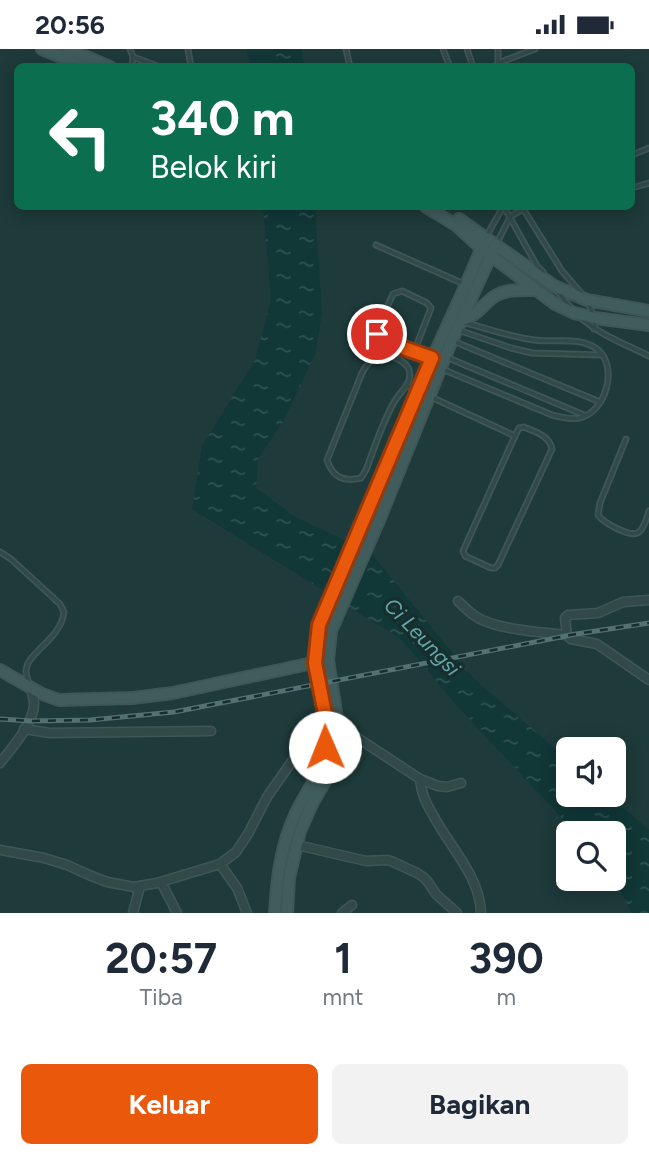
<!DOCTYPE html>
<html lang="id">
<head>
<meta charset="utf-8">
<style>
	body { margin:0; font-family:Figtree,sans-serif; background:#f2f2f3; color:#1f2937; height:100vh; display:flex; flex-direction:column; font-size:26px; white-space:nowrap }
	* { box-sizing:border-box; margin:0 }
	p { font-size:23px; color:#747a83 }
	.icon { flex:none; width:38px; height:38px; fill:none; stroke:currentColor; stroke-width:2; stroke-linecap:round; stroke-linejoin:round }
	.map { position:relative; height:864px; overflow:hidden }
	.drawer { display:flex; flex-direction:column; background:#fff; flex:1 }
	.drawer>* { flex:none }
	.guide { position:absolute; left:14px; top:14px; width:621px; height:147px; border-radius:10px; box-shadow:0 4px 18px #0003; background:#0b6e4f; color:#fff; overflow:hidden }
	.fabs { position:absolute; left:556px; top:688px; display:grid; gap:14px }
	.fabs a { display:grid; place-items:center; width:70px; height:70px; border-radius:10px; background:#fff; box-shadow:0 4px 18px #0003; font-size:35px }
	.pin { position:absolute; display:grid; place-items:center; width:60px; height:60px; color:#fff; margin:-30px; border:4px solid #fff; border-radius:50%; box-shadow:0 2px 7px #0007 }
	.me { position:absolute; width:77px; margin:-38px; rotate:359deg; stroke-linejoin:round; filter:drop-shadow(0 0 5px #0008) }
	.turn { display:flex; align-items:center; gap:24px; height:147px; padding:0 21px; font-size:32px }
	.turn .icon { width:91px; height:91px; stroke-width:2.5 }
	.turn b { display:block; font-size:49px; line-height:60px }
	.eta { display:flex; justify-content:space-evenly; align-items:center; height:119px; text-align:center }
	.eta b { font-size:42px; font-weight:700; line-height:49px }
	.cta { display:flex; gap:14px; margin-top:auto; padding:14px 21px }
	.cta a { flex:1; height:80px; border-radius:10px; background:#ea580c; color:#fff; font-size:28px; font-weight:700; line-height:80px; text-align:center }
	.cta a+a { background:#f2f2f3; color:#1f2937 }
	.status { display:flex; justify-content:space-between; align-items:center; height:49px; padding:0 35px; background:#fff; direction:ltr }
	.status svg { height:19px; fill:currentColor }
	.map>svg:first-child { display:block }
	.water { fill:url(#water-ripples) }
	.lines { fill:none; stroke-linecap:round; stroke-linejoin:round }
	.lane-casing { stroke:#3f5656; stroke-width:7 }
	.street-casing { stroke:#3f5656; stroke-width:11 }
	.secondary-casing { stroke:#3f5656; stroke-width:14 }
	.lane { stroke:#32494a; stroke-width:3.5 }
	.street { stroke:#32494a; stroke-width:8 }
	.secondary { stroke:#405c5d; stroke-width:10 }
	.rail-casing { stroke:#537171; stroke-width:5 }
	.rail { stroke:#182e2e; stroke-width:2.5; stroke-dasharray:8; stroke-linecap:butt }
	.route-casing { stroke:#983908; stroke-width:18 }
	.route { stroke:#ea580c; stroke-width:12 }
	.labels { text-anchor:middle; stroke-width:7; stroke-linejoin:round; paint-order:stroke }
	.water-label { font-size:21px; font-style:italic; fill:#61a9a9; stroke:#182e2e }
</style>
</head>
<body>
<div class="status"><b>20:56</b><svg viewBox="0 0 49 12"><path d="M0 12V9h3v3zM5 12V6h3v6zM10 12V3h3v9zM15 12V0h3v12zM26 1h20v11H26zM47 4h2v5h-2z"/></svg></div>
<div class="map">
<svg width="649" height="864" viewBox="0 0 649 864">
	<defs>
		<pattern id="water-ripples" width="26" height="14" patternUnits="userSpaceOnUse" patternTransform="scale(1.75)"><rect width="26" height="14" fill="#113737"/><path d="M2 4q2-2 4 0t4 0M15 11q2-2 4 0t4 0" fill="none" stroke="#315252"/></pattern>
	</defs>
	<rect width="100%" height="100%" fill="#1e3a3a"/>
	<g class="water">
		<polygon points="247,0 301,0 305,17 250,17"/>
		<polygon points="263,158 315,158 322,263 316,303 284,371 258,410 256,439 294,467 371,504 473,629 569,711 569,746 609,746 649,781 649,864 632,864 621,843 611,830 614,830 614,784 576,784 459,659 401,590 192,460 202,397 255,311 271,251"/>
	</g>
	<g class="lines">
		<g class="lane-casing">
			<g id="lane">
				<polyline points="130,0 133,8"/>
				<polyline points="188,0 191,18"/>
				<polyline points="346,0 350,18"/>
				<polyline points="443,0 450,18"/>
				<polyline points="467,0 473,18"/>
				<polyline points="498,0 498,18"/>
				<polyline points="498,14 535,0"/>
				<polyline points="132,18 133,8 160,18"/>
				<polyline points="632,106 649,99"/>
				<polyline points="632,139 649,134"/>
				<polyline points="504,158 537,217 543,223"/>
				<polyline points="522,158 562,222 582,245"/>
				<polyline points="487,186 503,158"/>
				<polyline points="497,194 510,168 526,158"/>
				<polyline points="376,196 464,235"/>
				<polyline points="558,243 571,259"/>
				<polyline points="588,254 595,269 594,280"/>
				<path d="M581 269C602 287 625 295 649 307"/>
				<polyline points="458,281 511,299 532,304 601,306"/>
				<polyline points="453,292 600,353"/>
				<path d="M414 303 431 259 427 254 402 242 393 245 378 278C376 283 376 288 381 291L430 309"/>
				<path d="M381 306C391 307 405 310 409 321 413 333 402 341 396 350 384 368 374 400 366 421L361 429C344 433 333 429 327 411L362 324C367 315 371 310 381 306Z"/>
				<polyline points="446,308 584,366"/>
				<path d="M442 320 552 366C561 368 570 371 579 369 606 364 619 317 597 300 580 287 554 294 534 291 511 288 489 280 466 274"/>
				<polyline points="407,337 418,341"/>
				<path d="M431 348 515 387 463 502 465 507 491 519H495L498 516 552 400C549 386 535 383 524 378L519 379 515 387"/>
				<path d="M626 390 600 454 598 466C603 473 631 490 639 483 644 480 647 468 649 462"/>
				<path d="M0 503 11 510 60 555 64 563C61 591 25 604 26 623 26 625 28 632 29 634"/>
			</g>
		</g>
		<g class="street-casing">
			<g id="street">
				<path d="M458 552C463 557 469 563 475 567 495 581 542 583 567 586L565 569 568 566 598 564 623 553 649 551"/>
				<polyline points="567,586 571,590 597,595 649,631"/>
				<polyline points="338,676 420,730 438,737 447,738 461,734"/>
				<polyline points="24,680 50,684 211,682"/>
				<path d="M0 714C11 700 34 674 34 655 34 650 32 644 31 638"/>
				<path d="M420 730C421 744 426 754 433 766 449 797 480 827 481 864"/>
				<polyline points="297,796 366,812 387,811 391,812 417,824 423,828 428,833 436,845 457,864"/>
				<polyline points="0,801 44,809 67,816 89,826 107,833 134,838 157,834 220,815 236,803 248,785 267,748 325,665"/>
				<polyline points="220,815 237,839 247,864"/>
				<polyline points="161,833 177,864"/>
				<polyline points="133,864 140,837"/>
				<polyline points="342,864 352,856"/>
			</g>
		</g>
		<g class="secondary-casing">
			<g id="secondary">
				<polyline points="42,0 85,18"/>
				<polyline points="68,0 110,18"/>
				<polyline points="426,158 456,176 481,199 555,255 574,264 595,269 649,276"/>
				<polyline points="459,170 554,237 587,251 649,262"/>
				<path d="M462 271C477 267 483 255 495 247 506 240 522 241 535 241"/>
				<polyline points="0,621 42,645 59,651 133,649 173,644 322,612"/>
				<path d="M275 864C277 829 281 796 296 764 305 745 320 726 324 705 330 674 318 644 315 614 315 601 318 588 319 576L430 315 466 236 486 189"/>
				<polyline points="287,864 289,829 300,782 313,753 331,722 338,693 338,676 328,611 331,582 380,469 452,291 496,195"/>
			</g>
		</g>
		<use href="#lane" class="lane"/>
		<use href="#street" class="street"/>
		<use href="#secondary" class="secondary"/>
		<g class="rail-casing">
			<polyline id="rail" points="0,670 30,672 90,671 174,663 576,585 649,574"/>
		</g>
		<use href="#rail" class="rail"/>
	</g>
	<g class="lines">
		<g class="route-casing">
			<polyline id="route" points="325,698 325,665 315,614 319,576 432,309 381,291 377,285"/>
		</g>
		<use href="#route" class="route"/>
	</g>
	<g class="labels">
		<g class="water-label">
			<text transform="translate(422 588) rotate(46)" y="7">Ci Leungsi</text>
		</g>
	</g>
</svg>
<div class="fabs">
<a><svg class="icon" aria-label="sound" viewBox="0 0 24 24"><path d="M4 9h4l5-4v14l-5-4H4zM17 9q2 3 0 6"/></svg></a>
<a><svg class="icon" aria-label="search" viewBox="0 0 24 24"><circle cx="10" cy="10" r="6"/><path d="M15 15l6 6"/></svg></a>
</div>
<div class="pin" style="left:377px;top:285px;background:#d93025"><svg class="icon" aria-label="arrive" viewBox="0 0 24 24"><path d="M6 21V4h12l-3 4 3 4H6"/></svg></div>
<svg class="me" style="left:325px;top:698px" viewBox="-20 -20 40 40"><circle r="19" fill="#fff"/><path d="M0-13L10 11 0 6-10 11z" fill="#ea580c"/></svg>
<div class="guide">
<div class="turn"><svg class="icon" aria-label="left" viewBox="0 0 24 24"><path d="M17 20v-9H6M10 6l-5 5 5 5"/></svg><div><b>340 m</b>Belok kiri</div></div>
</div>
</div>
<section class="drawer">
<div class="eta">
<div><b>20:57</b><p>Tiba</p></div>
<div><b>1</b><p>mnt</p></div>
<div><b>390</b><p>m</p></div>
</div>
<div class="cta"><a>Keluar</a><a>Bagikan</a></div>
</section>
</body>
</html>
